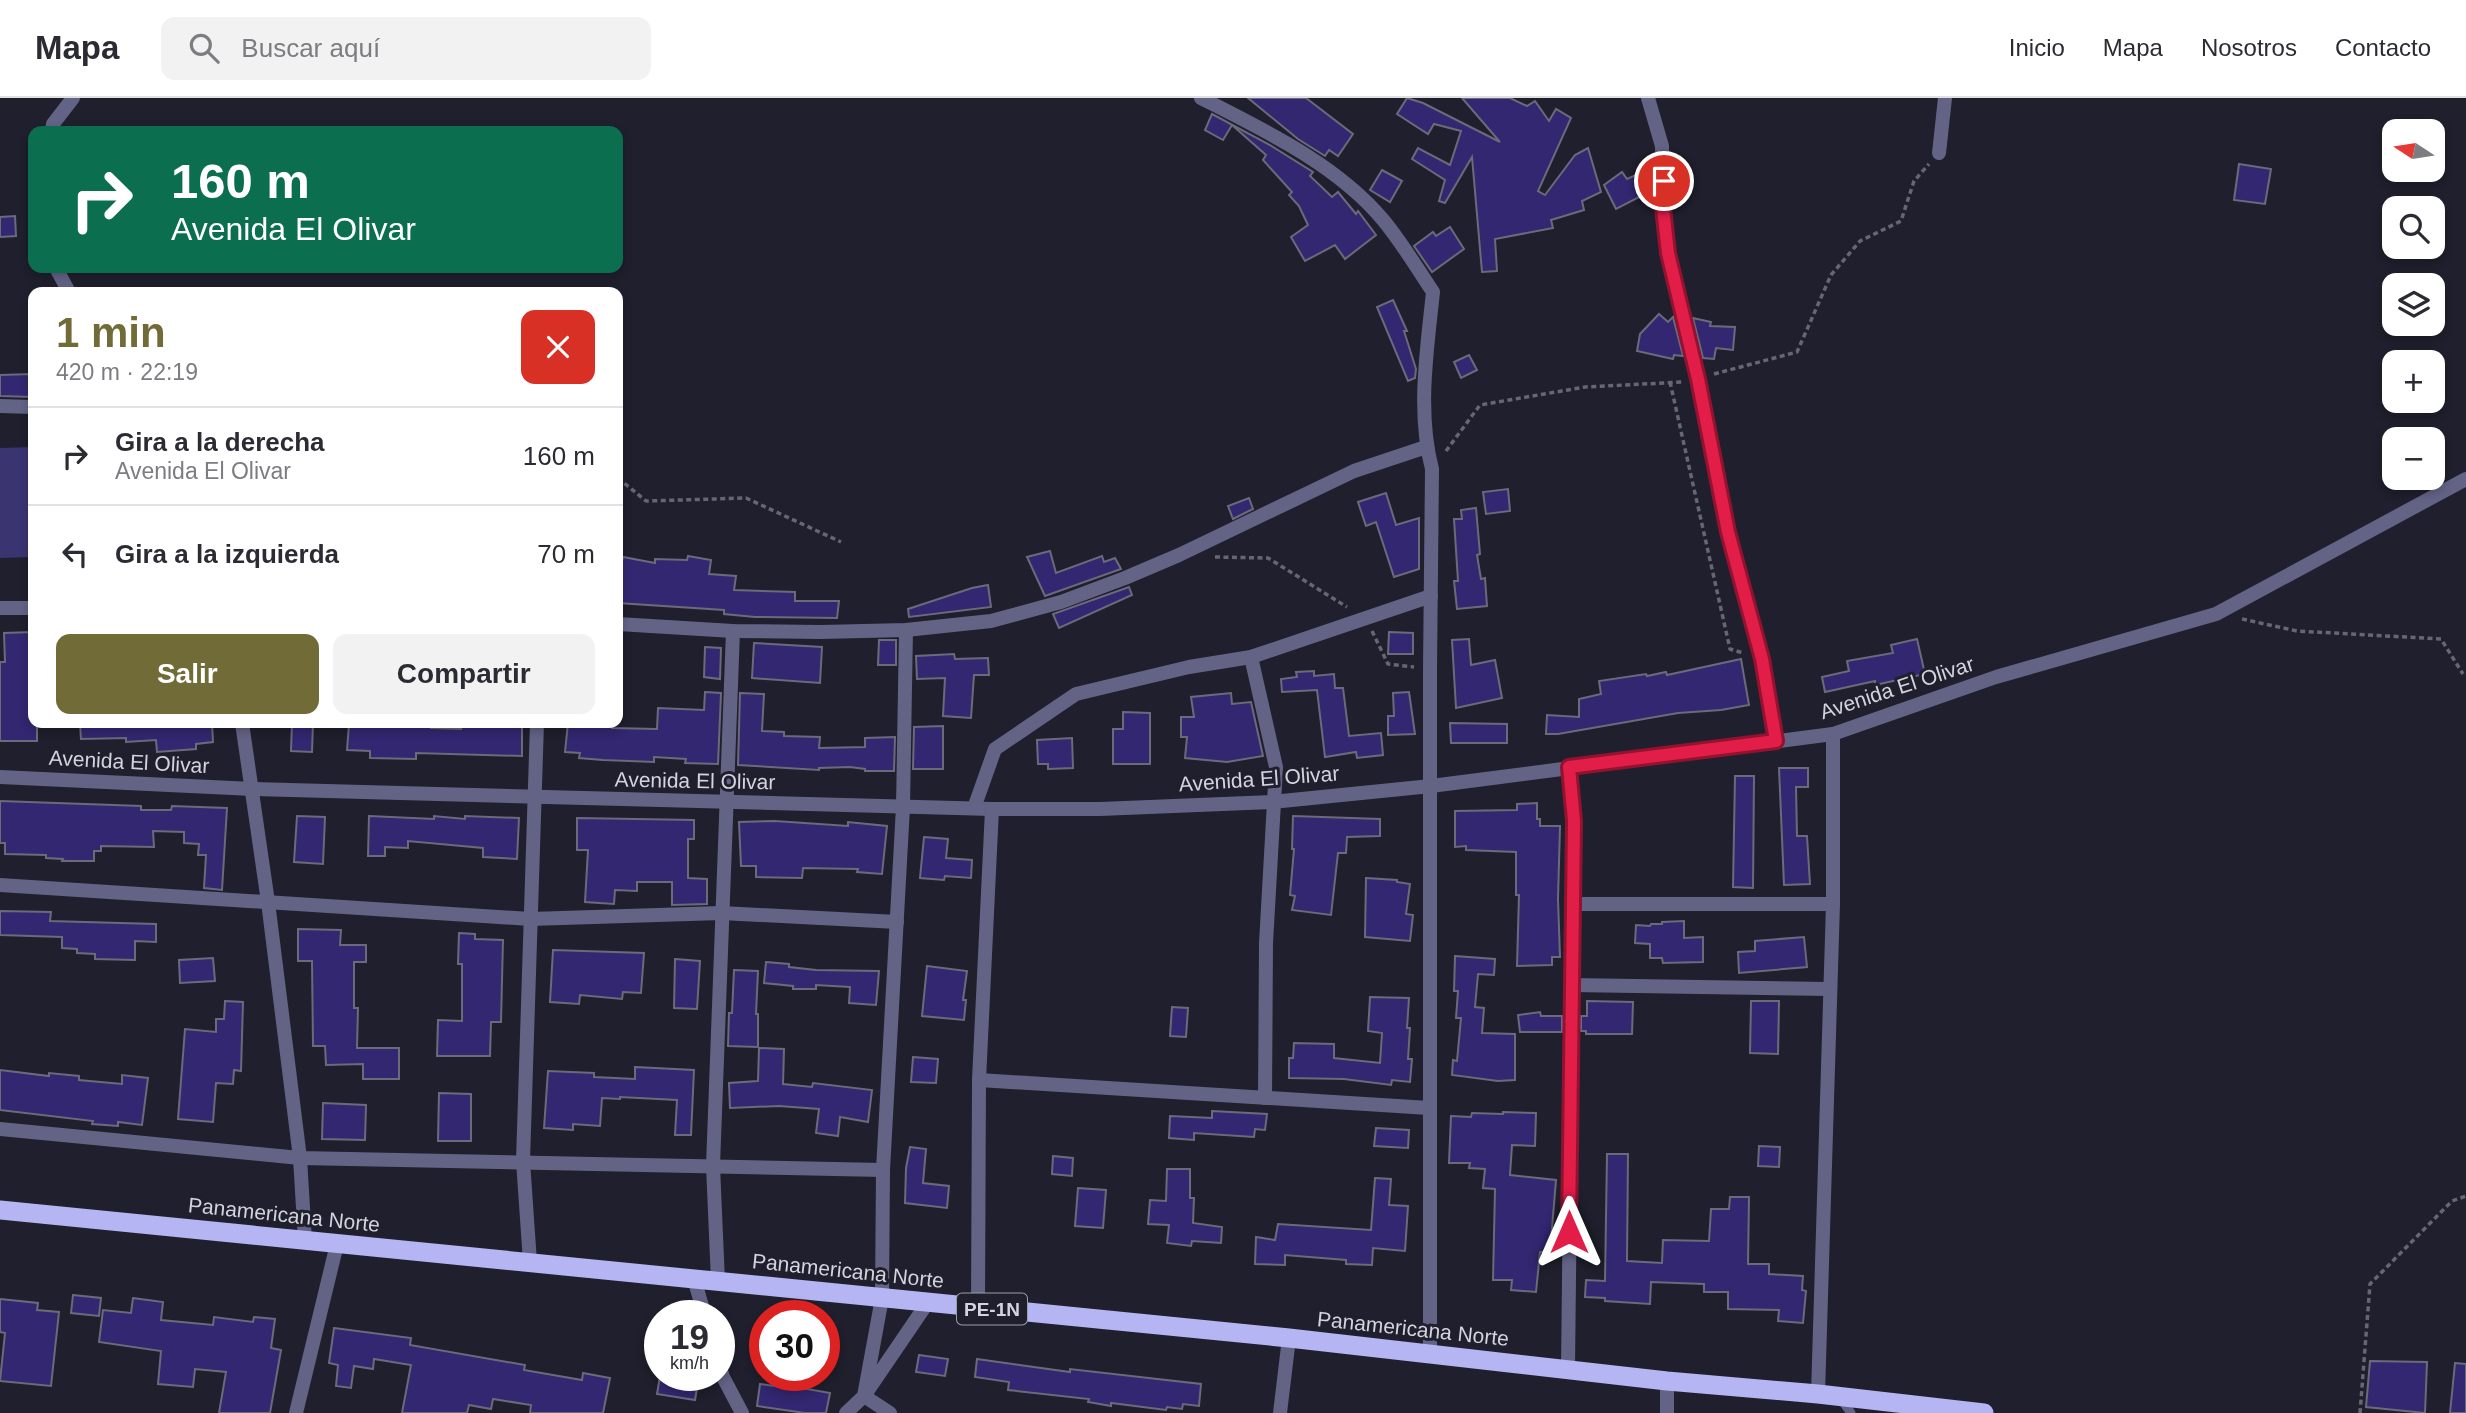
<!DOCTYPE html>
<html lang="es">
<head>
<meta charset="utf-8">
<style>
	body { margin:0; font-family:Arial,sans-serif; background:#f2f2f3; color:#2b2b33; height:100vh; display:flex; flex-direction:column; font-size:26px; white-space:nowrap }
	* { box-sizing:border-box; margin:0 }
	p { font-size:23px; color:#7c7c81 }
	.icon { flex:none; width:38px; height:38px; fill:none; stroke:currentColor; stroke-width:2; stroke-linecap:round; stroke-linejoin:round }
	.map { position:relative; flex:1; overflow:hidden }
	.sheet { position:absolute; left:28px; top:189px; width:595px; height:441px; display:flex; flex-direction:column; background:#fff; border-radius:14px; box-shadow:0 4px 10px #0003 }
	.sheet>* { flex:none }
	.guide { position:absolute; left:28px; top:28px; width:595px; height:147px; border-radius:14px; box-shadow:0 4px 10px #0003; background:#0b6e4f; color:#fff; overflow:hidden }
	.needle { width:46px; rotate:282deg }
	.buttons { position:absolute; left:2382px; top:21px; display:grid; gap:14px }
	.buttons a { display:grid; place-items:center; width:63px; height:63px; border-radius:14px; background:#fff; box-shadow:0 4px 10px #0003; font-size:35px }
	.speed { position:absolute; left:644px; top:1202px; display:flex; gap:14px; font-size:35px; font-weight:700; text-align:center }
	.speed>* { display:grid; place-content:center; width:91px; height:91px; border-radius:50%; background:#fff; box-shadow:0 4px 10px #0003; line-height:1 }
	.speed small { font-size:18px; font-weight:400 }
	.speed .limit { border:10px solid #d22; background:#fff; color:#111 }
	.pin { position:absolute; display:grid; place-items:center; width:60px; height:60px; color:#fff; margin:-30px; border:4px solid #fff; border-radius:50%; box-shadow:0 2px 7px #0007 }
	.me { position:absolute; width:77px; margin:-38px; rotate:0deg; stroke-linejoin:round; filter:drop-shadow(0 0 5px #0008) }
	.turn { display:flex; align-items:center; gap:24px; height:147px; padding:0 28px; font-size:32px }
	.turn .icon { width:91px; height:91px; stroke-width:2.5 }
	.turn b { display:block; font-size:49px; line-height:60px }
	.round { display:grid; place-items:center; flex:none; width:74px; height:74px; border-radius:14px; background:#f2f2f3 }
	.head { display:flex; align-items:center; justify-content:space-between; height:119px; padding:0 28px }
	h1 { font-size:42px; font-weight:700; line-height:52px; color:#716c37 }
	.primary-button { display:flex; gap:14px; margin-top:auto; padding:14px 28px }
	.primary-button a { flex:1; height:80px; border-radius:14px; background:#716c37; color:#fff; font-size:28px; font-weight:700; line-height:80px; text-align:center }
	.primary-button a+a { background:#f2f2f3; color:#2b2b33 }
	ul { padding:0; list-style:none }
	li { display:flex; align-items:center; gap:21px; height:98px; padding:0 28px; border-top:2px solid #e1e1e2 }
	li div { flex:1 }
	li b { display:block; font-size:26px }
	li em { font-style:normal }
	header { display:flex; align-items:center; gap:42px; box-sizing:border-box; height:98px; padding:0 35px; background:#fff; border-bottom:2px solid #e1e1e2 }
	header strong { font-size:33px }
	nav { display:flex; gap:38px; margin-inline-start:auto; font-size:24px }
	.search { width:490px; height:63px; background:#f2f2f3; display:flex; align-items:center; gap:18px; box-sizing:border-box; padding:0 24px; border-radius:14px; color:#7c7c81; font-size:26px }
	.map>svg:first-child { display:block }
	.green { fill:#3a3571 }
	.building { fill:#322770; stroke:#6a6a7b; stroke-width:2 }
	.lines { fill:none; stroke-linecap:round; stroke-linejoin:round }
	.path { stroke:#676773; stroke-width:3.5; stroke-dasharray:5 3.5; stroke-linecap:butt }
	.service { stroke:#636386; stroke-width:9 }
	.minor { stroke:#636386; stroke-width:14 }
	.trunk { stroke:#b5b5f3; stroke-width:19 }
	.route-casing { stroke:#92132f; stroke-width:18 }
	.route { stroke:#e11d48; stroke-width:12 }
	.labels { text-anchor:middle; stroke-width:6; stroke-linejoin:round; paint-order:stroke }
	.shield { fill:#1f1f2d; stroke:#9e9ea9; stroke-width:2 }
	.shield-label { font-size:19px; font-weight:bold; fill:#d4d4de }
	.street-label { font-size:21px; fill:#d4d4de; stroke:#1f1f2d }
</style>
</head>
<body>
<header>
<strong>Mapa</strong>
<div class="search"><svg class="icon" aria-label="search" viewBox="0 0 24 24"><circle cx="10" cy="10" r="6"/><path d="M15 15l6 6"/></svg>Buscar aquí</div>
<nav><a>Inicio</a><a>Mapa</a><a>Nosotros</a><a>Contacto</a></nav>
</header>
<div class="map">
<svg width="2466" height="1315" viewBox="0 0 2466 1315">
	<rect width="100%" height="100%" fill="#1f1f2d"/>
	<polygon class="green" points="33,349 33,459 0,460 0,350"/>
	<g class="building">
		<polygon points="1248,0 1306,0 1353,36 1338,58 1329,52 1325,58 1298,41"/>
		<polygon points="1407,0 1423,5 1500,44 1462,0 1510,0 1527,8 1535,3 1549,23 1556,11 1571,20 1538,93 1545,97 1575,57 1588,50 1601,94 1582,103 1584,112 1551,122 1553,130 1495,141 1497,173 1482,174 1472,59 1445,105 1439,103 1445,82 1412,61 1418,50 1450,67 1461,33 1434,26 1428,36 1397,16"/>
		<polygon points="1212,16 1270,47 1313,74 1310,78 1332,99 1338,94 1356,116 1358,113 1376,137 1345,161 1335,147 1305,163 1291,139 1308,127 1299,108 1289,97 1292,94 1263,62 1266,57 1232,27 1223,42 1205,32"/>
		<polygon points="2239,66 2271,71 2265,106 2234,102"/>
		<polygon points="1650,71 1653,92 1616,111 1604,87 1622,74 1627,81"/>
		<polygon points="1382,72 1402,83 1390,104 1370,92"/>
		<polygon points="15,118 16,138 0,139 0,119"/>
		<polygon points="1450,129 1464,151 1432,174 1414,148 1433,134 1436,138"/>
		<polygon points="1393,202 1407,233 1404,233 1416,271 1415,280 1408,283 1377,209"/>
		<polygon points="1659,216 1668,224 1673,219 1683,258 1674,257 1673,261 1637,253 1640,236"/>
		<polygon points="1693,220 1711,224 1710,228 1735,229 1733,252 1716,250 1714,261 1703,260"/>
		<polygon points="1469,257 1477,272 1461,280 1454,264"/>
		<polygon points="33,276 33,299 0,298 0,277"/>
		<polygon points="1508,391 1510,413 1486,416 1483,394"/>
		<polygon points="1386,395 1396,427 1419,420 1419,471 1394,479 1376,424 1366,428 1358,404"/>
		<polygon points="1249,400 1253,411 1233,421 1228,408"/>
		<polygon points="1476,410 1480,456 1477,457 1481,481 1485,480 1487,508 1457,511 1454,483 1458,483 1454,421 1462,421 1461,412"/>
		<polygon points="1050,453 1056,475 1102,458 1104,464 1115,460 1121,471 1045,498 1027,459"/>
		<polygon points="688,458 711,462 709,476 736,478 734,492 795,494 795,503 839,503 837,520 755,519 724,516 724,512 618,505 618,466 621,467 623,459 655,465 655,461 687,462"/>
		<polygon points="988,487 991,509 909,519 908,511 972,490"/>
		<polygon points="1129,489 1132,497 1059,530 1053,516"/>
		<polygon points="33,534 33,625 37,625 37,643 0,643 0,564 5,564 4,535"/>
		<polygon points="1389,534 1413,535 1413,556 1388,556"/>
		<polygon points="1469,541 1471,567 1495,562 1502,600 1456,610 1452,542"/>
		<polygon points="1917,541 1925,576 1875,587 1875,583 1825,594 1822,579 1849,573 1847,563 1893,555 1891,547"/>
		<polygon points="879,542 896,542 896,567 878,567"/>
		<polygon points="754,545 822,549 820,585 752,580"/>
		<polygon points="705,549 721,550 720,581 704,579"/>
		<polygon points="954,556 955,561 988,560 989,577 974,577 971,620 943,618 945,580 917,581 916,558"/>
		<polygon points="1741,561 1749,607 1721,612 1678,615 1558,636 1546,636 1547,617 1579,619 1579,601 1601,596 1599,583 1646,576 1647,578 1666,574 1667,577"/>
		<polygon points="1314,573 1314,578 1334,576 1335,590 1343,590 1349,638 1381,635 1383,657 1357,660 1356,654 1325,659 1317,592 1282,594 1281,581 1297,579 1296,574"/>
		<polygon points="705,594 721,595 718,666 685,665 686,661 654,659 654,664 603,662 579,660 580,655 565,654 568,625 613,625 612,630 657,631 658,610 704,612"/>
		<polygon points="1409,594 1415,636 1388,637 1388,618 1394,618 1393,595"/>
		<polygon points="740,595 764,596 762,633 784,634 784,638 820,639 819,650 865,649 865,640 895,639 894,673 865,673 865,671 850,669 819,670 819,672 738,667"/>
		<polygon points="1231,595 1232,606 1251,604 1263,658 1227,664 1185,660 1187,639 1181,639 1181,619 1194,619 1191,599"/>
		<polygon points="1123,614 1150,615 1150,666 1113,666 1113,631 1123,631"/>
		<polygon points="80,625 212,625 213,644 196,646 196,651 157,654 156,642 126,644 126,640 81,641"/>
		<polygon points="292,625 313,625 312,654 291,653"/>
		<polygon points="371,625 431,625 431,630 461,631 461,625 522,625 522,658 416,655 416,661 370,660 370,653 347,652 349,626 371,627"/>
		<polygon points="1450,625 1507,626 1507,645 1451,645"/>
		<polygon points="943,628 943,671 913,671 914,629"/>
		<polygon points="1072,640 1073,670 1048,671 1048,666 1038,666 1037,642"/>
		<polygon points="1779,670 1808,670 1808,689 1796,689 1797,738 1807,738 1810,786 1784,787"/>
		<polygon points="1735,678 1754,678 1753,790 1733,789"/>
		<polygon points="0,703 141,708 141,712 171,712 172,708 227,710 222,792 204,790 206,757 198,757 199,746 184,745 184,734 153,733 154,749 101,748 101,753 94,753 94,763 62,763 63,761 46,760 46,757 5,756 5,745 0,745"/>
		<polygon points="1537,705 1537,721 1540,721 1540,728 1560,728 1558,801 1560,859 1552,859 1552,867 1517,868 1519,797 1516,797 1516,754 1466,752 1466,748 1455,749 1455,713 1517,712 1517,706"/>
		<polygon points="297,718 325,719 323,766 294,764"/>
		<polygon points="369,718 434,721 434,718 465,721 465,718 519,720 517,761 483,759 483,750 408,743 408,750 385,749 385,758 368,758"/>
		<polygon points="1293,718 1380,721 1380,738 1347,739 1346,755 1338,755 1331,817 1292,812 1295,798 1290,797 1294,751 1292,751"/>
		<polygon points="577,720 694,722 694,741 688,741 688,780 707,781 707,806 672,807 672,784 637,784 637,793 615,792 614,806 585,804 588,752 577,752"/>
		<polygon points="775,723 848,728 848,724 887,728 882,776 857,774 858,771 803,770 802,780 756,779 756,768 741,768 739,724"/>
		<polygon points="924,739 948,741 946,760 972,762 971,780 945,778 944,782 920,780"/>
		<polygon points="1366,780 1397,782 1397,784 1410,786 1406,816 1413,817 1410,843 1365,839"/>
		<polygon points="0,813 51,814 50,823 156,826 156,844 135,843 135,862 95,861 95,856 77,855 77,851 62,850 62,839 0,837"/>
		<polygon points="1684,823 1684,840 1703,839 1703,864 1663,865 1662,860 1650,860 1650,846 1635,845 1636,827 1650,828 1651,826 1662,826 1662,824"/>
		<polygon points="298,831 341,832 340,847 366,847 366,864 354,864 354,910 358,910 357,950 399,950 399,981 363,981 363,966 326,967 325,948 313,948 312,863 298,863"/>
		<polygon points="459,835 475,836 475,841 503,842 501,924 491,924 490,958 437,958 438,922 462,923 462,866 458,866"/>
		<polygon points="1804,839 1807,869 1739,875 1738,854 1755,853 1755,843"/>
		<polygon points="553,852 644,855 641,895 623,894 622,901 580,897 579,906 550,904"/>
		<polygon points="1455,858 1495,861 1494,877 1478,876 1475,909 1484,910 1482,935 1515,936 1515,982 1498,983 1452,977 1453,962 1457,963 1461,920 1456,920 1458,893 1454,893"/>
		<polygon points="213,860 215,883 180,885 179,862"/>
		<polygon points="675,861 700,863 697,911 674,910"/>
		<polygon points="766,864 789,866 789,869 816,872 879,873 876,907 849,905 850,889 816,887 816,891 793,891 793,888 764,885"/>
		<polygon points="927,868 967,873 963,902 966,902 964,922 922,918"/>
		<polygon points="734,872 758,873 756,916 758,916 758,949 728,948 729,915 732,915"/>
		<polygon points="1370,899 1409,900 1407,930 1410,930 1408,961 1412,961 1410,984 1392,982 1391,987 1344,981 1289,980 1289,960 1293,960 1294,945 1334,946 1334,960 1380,965 1382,935 1368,933"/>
		<polygon points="225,903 243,904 241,973 234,972 233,986 216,985 213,1024 178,1021 185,931 216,934 216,921 224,921"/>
		<polygon points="1587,903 1633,904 1632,936 1586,936 1586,933 1581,933 1581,918 1587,918"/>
		<polygon points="1751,903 1779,903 1778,956 1750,955"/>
		<polygon points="1172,909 1188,910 1186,939 1170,938"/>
		<polygon points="1540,914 1541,918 1562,918 1562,934 1520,934 1518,917"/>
		<polygon points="759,950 784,951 783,986 812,989 813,985 872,992 868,1024 840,1019 838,1038 816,1035 819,1011 779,1008 730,1010 729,985 758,983"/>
		<polygon points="913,959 938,961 936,985 911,984"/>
		<polygon points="635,969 694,972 691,1037 675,1037 677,1002 620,999 620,1001 602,1000 600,1028 573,1026 573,1032 544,1030 548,973 594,975 594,979 635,981"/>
		<polygon points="0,972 49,978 49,975 79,978 79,982 122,986 122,977 148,980 142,1027 118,1024 118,1028 92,1026 93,1023 0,1012"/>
		<polygon points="439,995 471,996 471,1043 438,1043"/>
		<polygon points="323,1005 366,1007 365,1042 322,1041"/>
		<polygon points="1212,1013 1267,1016 1265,1032 1255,1031 1254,1039 1194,1035 1194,1042 1169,1040 1170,1018 1212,1020"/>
		<polygon points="1503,1014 1536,1015 1535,1048 1512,1047 1510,1077 1556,1082 1550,1154 1540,1154 1536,1194 1511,1192 1512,1182 1493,1182 1495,1091 1483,1090 1485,1071 1469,1070 1470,1065 1449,1065 1451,1018 1471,1019 1472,1015 1503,1016"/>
		<polygon points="1376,1030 1409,1032 1408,1050 1374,1048"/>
		<polygon points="1759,1048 1780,1049 1779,1069 1758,1068"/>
		<polygon points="910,1049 926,1051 923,1085 949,1088 947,1110 905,1105 906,1070"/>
		<polygon points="1607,1056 1628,1056 1627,1163 1662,1165 1663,1142 1709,1143 1711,1111 1729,1111 1730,1099 1749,1099 1748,1166 1769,1166 1769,1176 1803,1178 1802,1192 1806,1193 1803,1225 1778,1223 1779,1212 1728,1211 1728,1194 1704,1194 1704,1186 1651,1184 1650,1206 1605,1203 1605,1200 1585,1199 1586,1182 1605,1183"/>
		<polygon points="1053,1058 1073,1060 1072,1078 1052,1076"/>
		<polygon points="1167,1071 1190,1071 1190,1100 1194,1100 1193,1125 1222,1129 1221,1145 1192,1143 1191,1148 1167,1145 1169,1127 1148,1126 1150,1102 1166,1103"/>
		<polygon points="1375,1080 1391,1081 1389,1107 1408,1108 1405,1153 1373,1150 1372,1167 1346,1166 1346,1162 1285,1157 1285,1167 1255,1166 1256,1139 1275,1142 1278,1126 1371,1132"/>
		<polygon points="1078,1090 1106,1092 1103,1130 1075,1128"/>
		<polygon points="73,1197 101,1200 99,1218 71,1215"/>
		<polygon points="133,1200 163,1204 161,1222 213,1227 214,1219 253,1224 254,1219 275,1221 271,1250 281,1252 270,1315 219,1315 226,1274 195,1271 193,1289 158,1286 161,1253 99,1244 103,1212 131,1215"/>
		<polygon points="0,1201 38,1205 37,1212 59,1214 51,1288 0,1283 5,1235 0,1234"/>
		<polygon points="334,1230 411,1240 410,1247 525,1267 524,1272 582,1282 583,1275 610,1280 603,1315 530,1315 531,1307 493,1301 491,1311 469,1307 467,1315 402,1315 411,1267 374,1261 373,1271 354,1268 351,1290 336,1288 338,1267 329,1265"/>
		<polygon points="919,1257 948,1261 945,1278 916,1274"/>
		<polygon points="977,1261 1070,1274 1070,1271 1201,1286 1199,1308 1183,1306 1182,1311 1167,1309 1166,1312 1111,1305 1111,1308 1088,1304 1089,1301 1008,1292 1009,1284 975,1279"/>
		<polygon points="2370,1263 2427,1264 2425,1315 2366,1309"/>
		<polygon points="2455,1265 2466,1266 2466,1315 2450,1315"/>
		<polygon points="660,1278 699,1278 695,1302 657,1296"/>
		<polygon points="760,1286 796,1291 796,1289 830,1295 826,1315 805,1315 757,1308"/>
	</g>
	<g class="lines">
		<g class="path">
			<polyline points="1714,276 1797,254 1831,177 1860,143 1901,123 1914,83 1929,66"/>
			<polyline points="1670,284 1730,551 1743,555"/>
			<polyline points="1446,353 1480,307 1585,289 1683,284"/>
			<polyline points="618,380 646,403 746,400 841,444"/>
			<polyline points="1215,459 1268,460 1347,509"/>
			<polyline points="2242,521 2297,533 2441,541 2463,576"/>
			<polyline points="1372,533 1388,566 1414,569"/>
			<polyline points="2360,1315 2370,1186 2452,1103 2466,1098"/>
		</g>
		<polyline class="service" points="1840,1300 1851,1315"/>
		<g class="minor">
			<path d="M1201 0C1264 32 1338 67 1384 123 1402 145 1417 170 1433 194 1427 252 1417 314 1432 371L1430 572V1255"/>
			<polyline points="1648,0 1662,48 1663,110 1668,155 1698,281 1728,434 1761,561 1776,643"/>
			<polyline points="52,33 53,26 73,0"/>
			<polyline points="1939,55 1945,0"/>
			<polyline points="56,170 69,194"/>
			<polyline points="0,308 33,309"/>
			<polyline points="0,510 33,510"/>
			<polyline points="618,526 733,533 821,534 906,532 991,523 1061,504 1125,480 1179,457 1354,373 1426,349"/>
			<polyline points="1251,559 1276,669 1266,845 1265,1000"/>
			<polyline points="242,625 268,804 300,1060 305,1143"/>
			<polyline points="0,679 253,691 992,711 1100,711 1272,704 1431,688 1833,636 1996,579 2216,516 2466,381"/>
			<polyline points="974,710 995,651 1076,596 1189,569 1251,559 1431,498"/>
			<polyline points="0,787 530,821 721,815 897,824"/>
			<polyline points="1572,806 1833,806"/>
			<polyline points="1571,887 1829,891"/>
			<polyline points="979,982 1429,1010"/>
			<polyline points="0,1031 300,1060 883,1072"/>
			<polyline points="530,1164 523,1063 537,625"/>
			<polyline points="694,1181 705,1218"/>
			<polyline points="718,1183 713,1068 733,533"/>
			<polyline points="978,1209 979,982 992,711"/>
			<polyline points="719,1266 723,1279 742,1315"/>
			<polyline points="1568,1271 1574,723 1569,669"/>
			<polyline points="1667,1283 1667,1315"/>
			<polyline points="1818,1296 1833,806 1833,636"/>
			<polyline points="296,1315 337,1146"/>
			<polyline points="846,1315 864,1298 928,1204"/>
			<polyline points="890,1315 864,1298 882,1200 883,1072 903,709 906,532"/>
			<polyline points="1280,1315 1289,1240"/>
		</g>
		<polyline class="trunk" points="0,1112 1289,1240 1667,1283 1818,1296 1984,1315"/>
	</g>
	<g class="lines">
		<g class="route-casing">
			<polyline id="route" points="1569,1134 1574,723 1569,669 1776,643 1762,561 1728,434 1698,281 1668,155 1663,110 1664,83"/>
		</g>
		<use href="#route" class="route"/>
	</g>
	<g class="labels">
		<rect class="shield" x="957" y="1195.5" width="70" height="31" rx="5"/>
		<g class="shield-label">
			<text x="992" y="1218">PE-1N</text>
		</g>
		<g class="street-label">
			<text transform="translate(1897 590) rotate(-18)" y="7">Avenida El Olivar</text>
			<text transform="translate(129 664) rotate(3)" y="7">Avenida El Olivar</text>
			<text transform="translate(1259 681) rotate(-4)" y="7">Avenida El Olivar</text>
			<text transform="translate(695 683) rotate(1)" y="7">Avenida El Olivar</text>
			<text transform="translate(284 1117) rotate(6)" y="7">Panamericana Norte</text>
			<text transform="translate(848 1173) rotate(6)" y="7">Panamericana Norte</text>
			<text transform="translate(1413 1231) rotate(6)" y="7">Panamericana Norte</text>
		</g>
	</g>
</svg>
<div class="buttons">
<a><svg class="needle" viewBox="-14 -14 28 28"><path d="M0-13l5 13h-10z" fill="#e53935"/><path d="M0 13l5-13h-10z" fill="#7c7c81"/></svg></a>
<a><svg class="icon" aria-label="search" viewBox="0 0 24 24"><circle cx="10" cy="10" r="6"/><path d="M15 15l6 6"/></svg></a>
<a><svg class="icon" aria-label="layers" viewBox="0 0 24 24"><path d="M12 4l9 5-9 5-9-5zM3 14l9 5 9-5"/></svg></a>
<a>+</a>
<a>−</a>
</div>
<div class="speed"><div>19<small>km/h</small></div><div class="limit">30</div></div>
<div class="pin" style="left:1664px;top:83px;background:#d93025"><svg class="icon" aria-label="arrive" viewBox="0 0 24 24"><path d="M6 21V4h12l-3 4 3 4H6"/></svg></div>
<svg class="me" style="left:1569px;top:1134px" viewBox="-20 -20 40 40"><path d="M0-17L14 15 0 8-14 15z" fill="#e11d48" stroke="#fff" stroke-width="4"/></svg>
<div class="guide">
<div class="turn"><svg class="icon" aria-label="right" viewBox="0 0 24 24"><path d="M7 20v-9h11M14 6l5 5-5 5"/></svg><div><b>160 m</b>Avenida El Olivar</div></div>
</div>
<section class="sheet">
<div class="head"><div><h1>1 min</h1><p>420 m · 22:19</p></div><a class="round" style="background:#d93025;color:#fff"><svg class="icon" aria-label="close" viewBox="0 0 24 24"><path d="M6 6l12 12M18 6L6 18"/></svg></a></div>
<ul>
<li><svg class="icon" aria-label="right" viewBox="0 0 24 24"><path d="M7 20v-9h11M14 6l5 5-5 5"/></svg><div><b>Gira a la derecha</b><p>Avenida El Olivar</p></div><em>160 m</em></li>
<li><svg class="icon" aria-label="left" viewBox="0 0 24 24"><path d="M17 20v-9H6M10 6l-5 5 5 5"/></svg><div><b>Gira a la izquierda</b></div><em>70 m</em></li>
</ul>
<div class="primary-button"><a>Salir</a><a>Compartir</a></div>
</section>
</div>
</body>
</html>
